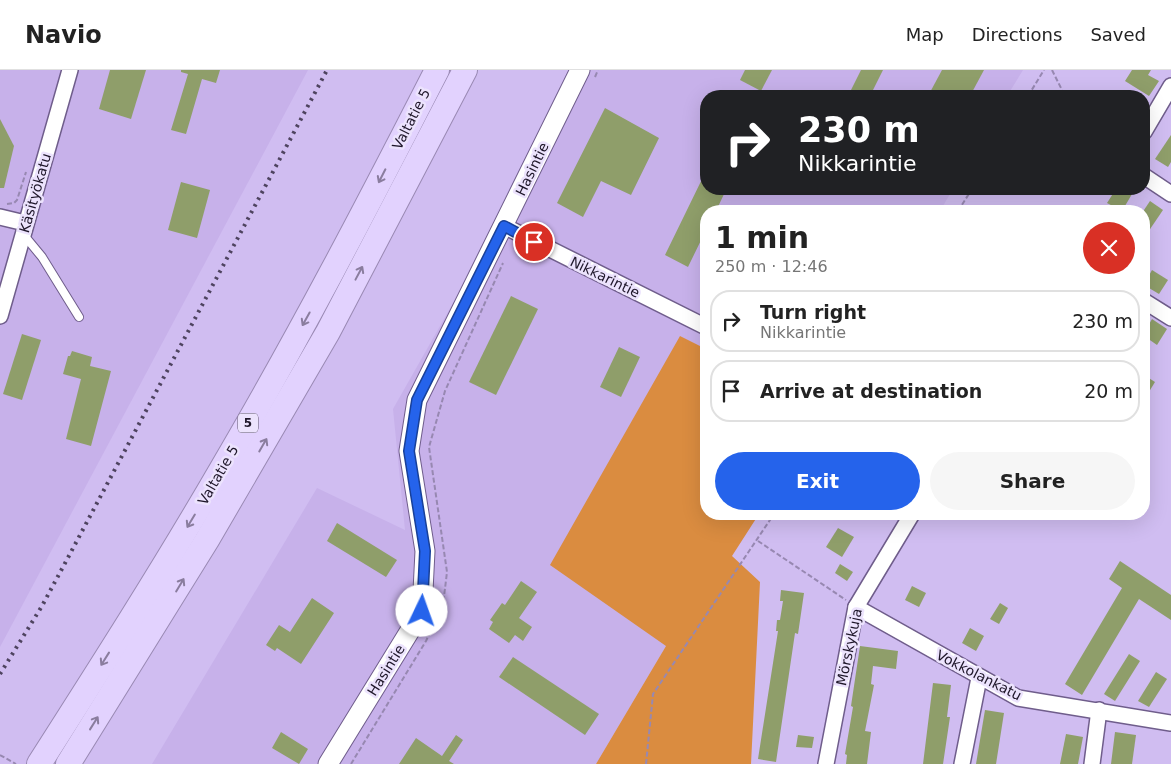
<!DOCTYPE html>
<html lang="en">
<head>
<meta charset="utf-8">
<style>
	body { margin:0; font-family:"DejaVu Sans",sans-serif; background:#f6f6f6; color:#222; height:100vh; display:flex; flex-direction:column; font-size:19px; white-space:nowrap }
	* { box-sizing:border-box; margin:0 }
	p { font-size:16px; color:#767676 }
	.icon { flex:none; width:28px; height:28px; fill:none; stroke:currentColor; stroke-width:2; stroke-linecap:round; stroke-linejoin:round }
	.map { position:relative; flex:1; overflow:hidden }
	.side { position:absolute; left:700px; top:135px; width:450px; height:315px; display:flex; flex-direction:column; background:#fff; border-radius:20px; box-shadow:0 5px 20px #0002 }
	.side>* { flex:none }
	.hud { position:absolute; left:700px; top:20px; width:450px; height:105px; border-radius:20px; box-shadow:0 5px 20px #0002; background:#202124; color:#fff; overflow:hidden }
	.pin { position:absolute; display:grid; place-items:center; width:42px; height:42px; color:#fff; margin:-21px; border:2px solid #fff; border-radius:50%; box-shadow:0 1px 5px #0007 }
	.me { position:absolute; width:55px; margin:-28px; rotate:3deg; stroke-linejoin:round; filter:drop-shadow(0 0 4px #0008) }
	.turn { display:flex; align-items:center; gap:18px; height:105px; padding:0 15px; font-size:22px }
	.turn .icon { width:65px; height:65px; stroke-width:2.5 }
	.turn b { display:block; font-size:35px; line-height:42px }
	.round { display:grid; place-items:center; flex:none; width:52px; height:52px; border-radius:26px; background:#f6f6f6 }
	.headline { display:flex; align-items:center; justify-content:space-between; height:85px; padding:0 15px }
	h1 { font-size:30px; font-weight:800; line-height:38px }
	.action { display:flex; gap:10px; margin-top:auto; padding:10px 15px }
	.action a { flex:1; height:58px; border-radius:30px; background:#2563eb; color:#fff; font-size:20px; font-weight:800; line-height:58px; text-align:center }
	.action a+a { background:#f6f6f6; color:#222 }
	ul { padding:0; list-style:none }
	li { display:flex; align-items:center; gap:15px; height:62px; margin:0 10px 8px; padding:0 5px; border:2px solid #e0e0e0; border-radius:20px }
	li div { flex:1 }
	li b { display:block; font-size:19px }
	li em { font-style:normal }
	header { display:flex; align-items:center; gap:30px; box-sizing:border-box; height:70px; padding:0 25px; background:#fff; border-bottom:1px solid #e0e0e0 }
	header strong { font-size:24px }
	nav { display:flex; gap:28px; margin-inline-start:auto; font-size:18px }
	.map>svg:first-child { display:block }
	.built { fill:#c7b1ea }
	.green { fill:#da8c40 }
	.building { fill:#8f9e6a }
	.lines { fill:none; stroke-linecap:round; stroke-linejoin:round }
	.service-casing { stroke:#6f5d8b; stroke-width:10 }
	.minor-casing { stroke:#6f5d8b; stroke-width:18 }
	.tertiary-casing { stroke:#6f5d8b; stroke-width:21 }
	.trunk-casing { stroke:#9989b3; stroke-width:26 }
	.path { stroke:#9788b1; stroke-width:2; stroke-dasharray:5 2.5; stroke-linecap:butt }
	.service { stroke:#fff; stroke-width:8 }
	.minor { stroke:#fff; stroke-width:15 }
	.tertiary { stroke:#fff; stroke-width:19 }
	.trunk { stroke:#e2d2fe; stroke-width:24 }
	.rail { stroke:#4e435f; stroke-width:4; stroke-dasharray:2.5 5; stroke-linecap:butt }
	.oneway { stroke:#8a7d9e }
	.route-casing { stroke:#184099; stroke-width:12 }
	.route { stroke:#2563eb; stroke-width:9 }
	.labels { text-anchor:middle; stroke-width:5; stroke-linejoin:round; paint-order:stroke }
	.shield { fill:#ece3fd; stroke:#5c5469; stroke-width:1 }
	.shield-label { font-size:12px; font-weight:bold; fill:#1e1629 }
	.street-label { font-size:14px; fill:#1e1629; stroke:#ece3fd }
</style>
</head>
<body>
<header>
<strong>Navio</strong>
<nav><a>Map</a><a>Directions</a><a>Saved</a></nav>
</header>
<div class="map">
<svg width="1171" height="694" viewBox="0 0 1171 694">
	<rect width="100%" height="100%" fill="#d0bdf1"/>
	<g class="built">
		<polygon points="0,0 308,0 0,577"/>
		<polygon points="585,0 1023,0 1007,26 706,26 706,119 953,119 940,141 706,141 706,279 681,267 666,576 596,694 152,694 317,418 405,460 393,339"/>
	</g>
	<polygon class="green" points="680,266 706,279 706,444 759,444 732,486 760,512 751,694 596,694 666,576 550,495"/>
	<g class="building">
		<polygon points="110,0 146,0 131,49 99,39"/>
		<polygon points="181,0 220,0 216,13 202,9 186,64 171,60 188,4 181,2"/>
		<polygon points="745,0 772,0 761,21 740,10"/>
		<polygon points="861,0 883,0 870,26 848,26"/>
		<polygon points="942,0 984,0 970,26 928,26"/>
		<polygon points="1132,0 1151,0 1148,5 1159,11 1149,26 1125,11"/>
		<polygon points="605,38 659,68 631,125 601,111 583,147 557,133"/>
		<polygon points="0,49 14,76 4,118 0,118"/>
		<polygon points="1171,65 1171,92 1168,97 1155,89"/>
		<polygon points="706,101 706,119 719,119 725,122 716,141 706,141 706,160 688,197 665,185"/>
		<polygon points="181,112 210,120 197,168 168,160"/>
		<polygon points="1116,119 1135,119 1122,141 1107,133"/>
		<polygon points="1150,131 1163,140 1144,168 1144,140"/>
		<polygon points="1152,200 1168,210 1159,224 1144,215"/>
		<polygon points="511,226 538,239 496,325 469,312"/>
		<polygon points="1152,249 1167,259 1157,275 1144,266 1144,263"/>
		<polygon points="22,264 41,270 22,330 3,324"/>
		<polygon points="619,277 640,287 621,327 600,317"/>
		<polygon points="72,281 92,287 90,296 111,301 91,376 66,369 81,309 63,304 68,286 70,286"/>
		<polygon points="1144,305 1155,312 1144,330"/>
		<polygon points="337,453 397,490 386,507 327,471"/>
		<polygon points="838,458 854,467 842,487 826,477"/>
		<polygon points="1120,491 1171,525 1171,550 1139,529 1082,625 1065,614 1122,518 1109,509"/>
		<polygon points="840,494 853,502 847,511 835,503"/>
		<polygon points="521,511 537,522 519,548 532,557 523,571 515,565 509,573 489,559 493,552 490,550 502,533 505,535"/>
		<polygon points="912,516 926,523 919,537 905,530"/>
		<polygon points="781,520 804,523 798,564 795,563 776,692 758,689 778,561 776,561 777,550 780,550 783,531 780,531"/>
		<polygon points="312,528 334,543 301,594 277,578 275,581 266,575 279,555 290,562"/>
		<polygon points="1000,533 1008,538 999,554 990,549"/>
		<polygon points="970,558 984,566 976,581 962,573"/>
		<polygon points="860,576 898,581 896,599 873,596 871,614 874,615 865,661 871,662 867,694 846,694 847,685 845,684 853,637 851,636"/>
		<polygon points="1129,584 1140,591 1115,631 1104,624"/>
		<polygon points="513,587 599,644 585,665 499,607"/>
		<polygon points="1156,602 1167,609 1149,637 1138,631"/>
		<polygon points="933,613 951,615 947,647 950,647 943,694 923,694"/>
		<polygon points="985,640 1004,643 996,694 976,694"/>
		<polygon points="281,662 308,679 299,694 272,678"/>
		<polygon points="1115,662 1136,665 1132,694 1111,694"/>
		<polygon points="1066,664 1083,667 1078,694 1060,694"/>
		<polygon points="456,665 463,670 449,691 454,694 399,694 416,668 442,686"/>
		<polygon points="798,665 814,667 812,678 796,677"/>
	</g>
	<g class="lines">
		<g class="service-casing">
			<polyline id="service" points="23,164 42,187 79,247"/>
		</g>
		<g class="minor-casing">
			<g id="minor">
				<polyline points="1144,62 1171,16"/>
				<polyline points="1144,106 1171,124"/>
				<polyline points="0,147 25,153"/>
				<polyline points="504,156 706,257"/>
				<polyline points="1144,231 1171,248"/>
				<polyline points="0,246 70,0"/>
				<polyline points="856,537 1018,628 1171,653"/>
				<polyline points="826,694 856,537 912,444"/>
				<polyline points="962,694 979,608"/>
				<polyline points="1092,694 1099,640"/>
			</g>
		</g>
		<g class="tertiary-casing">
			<polyline id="tertiary" points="328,694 422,541 425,481 409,381 417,330 580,0"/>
		</g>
		<g class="trunk-casing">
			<g id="trunk">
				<path d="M39 694C101 597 163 500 221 400 298 269 368 135 437 0"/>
				<polyline points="68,694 207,470 328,262 465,0"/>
			</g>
		</g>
		<g class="path">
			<polyline points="1052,0 1065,26"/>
			<polyline points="595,7 598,0"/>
			<polyline points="1028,26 1044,0"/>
			<polyline points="7,134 14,133 17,130 26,102"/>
			<polyline points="958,141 972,119"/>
			<polyline points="758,471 846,530"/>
			<polyline points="0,685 16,694"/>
			<polyline points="351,694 426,571 443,535 447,502 429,377 445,321 503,193"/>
			<polyline points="646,694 653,624 774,444"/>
		</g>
		<use href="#service" class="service"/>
		<use href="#minor" class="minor"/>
		<use href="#tertiary" class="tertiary"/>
		<use href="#trunk" class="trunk"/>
		<polyline class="rail" points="0,604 42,536 71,482 327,0"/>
	</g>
	<defs><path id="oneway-shaft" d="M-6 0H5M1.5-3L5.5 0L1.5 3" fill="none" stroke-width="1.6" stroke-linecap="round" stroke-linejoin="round" transform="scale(1.25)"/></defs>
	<g class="oneway">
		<use href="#oneway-shaft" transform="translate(382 106) rotate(117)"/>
		<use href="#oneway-shaft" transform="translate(359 203) rotate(-62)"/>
		<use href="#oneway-shaft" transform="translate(306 249) rotate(119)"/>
		<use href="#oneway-shaft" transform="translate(263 375) rotate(-60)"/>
		<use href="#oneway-shaft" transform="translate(191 451) rotate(121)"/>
		<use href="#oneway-shaft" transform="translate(180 515) rotate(-59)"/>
		<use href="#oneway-shaft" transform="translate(105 589) rotate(122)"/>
		<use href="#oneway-shaft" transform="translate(94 653) rotate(-58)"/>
	</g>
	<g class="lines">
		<g class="route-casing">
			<polyline id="route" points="422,541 425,481 409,381 417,330 504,156 534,172"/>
		</g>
		<use href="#route" class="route"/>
	</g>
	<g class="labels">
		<rect class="shield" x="238" y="343.5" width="20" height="19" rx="4"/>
		<g class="shield-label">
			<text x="248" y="357">5</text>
		</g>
		<g class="street-label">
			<text transform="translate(411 49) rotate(-63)" y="5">Valtatie 5</text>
			<text transform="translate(532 99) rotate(-64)" y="5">Hasintie</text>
			<text transform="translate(35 123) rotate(-74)" y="5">Käsityökatu</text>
			<text transform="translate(605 207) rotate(26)" y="5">Nikkarintie</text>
			<text transform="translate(218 405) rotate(-60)" y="5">Valtatie 5</text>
			<text transform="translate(849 577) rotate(-78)" y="5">Mörskykuja</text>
			<text transform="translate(386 600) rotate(-58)" y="5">Hasintie</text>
			<text transform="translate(979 605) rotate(27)" y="5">Vokkolankatu</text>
		</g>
	</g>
</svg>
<div class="pin" style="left:534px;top:172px;background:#d93025"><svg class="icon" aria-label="arrive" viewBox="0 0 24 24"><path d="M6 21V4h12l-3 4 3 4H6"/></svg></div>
<svg class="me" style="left:422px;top:541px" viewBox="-20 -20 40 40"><circle r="19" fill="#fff"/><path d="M0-13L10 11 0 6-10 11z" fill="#2563eb"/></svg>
<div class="hud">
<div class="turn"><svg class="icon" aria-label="right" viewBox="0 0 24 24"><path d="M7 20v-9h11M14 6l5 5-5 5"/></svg><div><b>230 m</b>Nikkarintie</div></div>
</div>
<section class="side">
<div class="headline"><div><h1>1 min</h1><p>250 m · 12:46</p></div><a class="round" style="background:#d93025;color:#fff"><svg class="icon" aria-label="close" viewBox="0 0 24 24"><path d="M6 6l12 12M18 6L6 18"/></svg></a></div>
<ul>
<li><svg class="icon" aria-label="right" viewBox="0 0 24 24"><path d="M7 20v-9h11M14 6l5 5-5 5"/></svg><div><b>Turn right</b><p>Nikkarintie</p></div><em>230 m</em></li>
<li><svg class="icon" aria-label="arrive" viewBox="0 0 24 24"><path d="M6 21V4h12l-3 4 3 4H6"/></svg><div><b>Arrive at destination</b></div><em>20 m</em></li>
</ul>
<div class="action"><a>Exit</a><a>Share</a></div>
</section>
</div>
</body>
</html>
